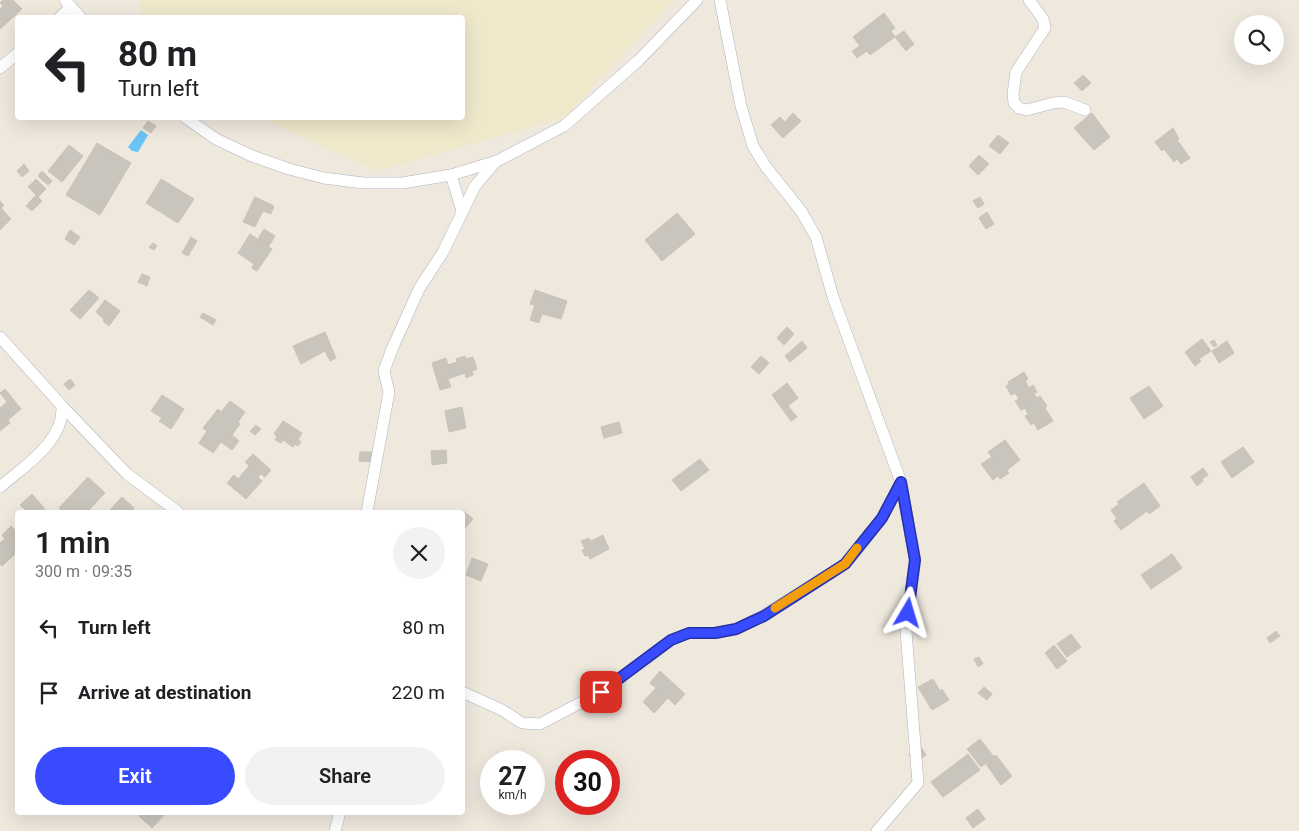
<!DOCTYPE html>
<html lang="en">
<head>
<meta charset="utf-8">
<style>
	body { margin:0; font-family:Roboto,sans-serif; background:#f2f2f2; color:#202124; height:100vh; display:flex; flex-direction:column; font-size:19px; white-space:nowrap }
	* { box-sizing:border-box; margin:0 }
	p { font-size:16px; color:#757577 }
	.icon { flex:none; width:28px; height:28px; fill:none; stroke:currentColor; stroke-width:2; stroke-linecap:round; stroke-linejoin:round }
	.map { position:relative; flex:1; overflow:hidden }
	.panel { position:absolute; left:15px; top:510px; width:450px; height:305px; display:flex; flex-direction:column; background:#fff; border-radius:5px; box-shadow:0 5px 20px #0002 }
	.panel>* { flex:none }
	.guide { position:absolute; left:15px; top:15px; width:450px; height:105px; border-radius:5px; box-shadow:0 5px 20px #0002; background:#fff; color:#202124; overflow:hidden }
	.buttons { position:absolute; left:1234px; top:15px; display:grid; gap:10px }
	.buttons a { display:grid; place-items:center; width:50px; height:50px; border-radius:50%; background:#fff; box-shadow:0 5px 20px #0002; font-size:25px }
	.speed { position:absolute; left:480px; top:750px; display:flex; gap:10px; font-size:25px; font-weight:700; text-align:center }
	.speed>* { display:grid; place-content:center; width:65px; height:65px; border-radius:50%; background:#fff; box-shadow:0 5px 20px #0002; line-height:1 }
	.speed small { font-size:12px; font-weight:400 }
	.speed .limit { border:8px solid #d22; background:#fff; color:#111 }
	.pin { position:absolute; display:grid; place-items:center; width:42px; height:42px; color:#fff; margin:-21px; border-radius:10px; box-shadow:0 2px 8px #0006 }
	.me { position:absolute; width:55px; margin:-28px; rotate:7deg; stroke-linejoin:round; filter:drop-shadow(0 0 4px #0008) }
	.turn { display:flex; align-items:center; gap:18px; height:105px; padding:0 20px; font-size:22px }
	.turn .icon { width:65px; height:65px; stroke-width:2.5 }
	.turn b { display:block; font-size:35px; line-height:42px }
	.round { display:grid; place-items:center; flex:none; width:52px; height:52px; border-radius:26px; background:#f2f2f2 }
	.head { display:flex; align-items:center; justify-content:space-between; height:85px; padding:0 20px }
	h1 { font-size:30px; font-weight:600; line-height:38px }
	.primary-button { display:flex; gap:10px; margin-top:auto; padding:10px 20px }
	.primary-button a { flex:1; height:58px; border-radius:30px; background:#394bff; color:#fff; font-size:20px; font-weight:600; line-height:58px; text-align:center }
	.primary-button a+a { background:#f2f2f2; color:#202124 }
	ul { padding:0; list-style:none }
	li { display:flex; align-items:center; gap:15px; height:65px; padding:0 20px }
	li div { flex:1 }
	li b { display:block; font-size:19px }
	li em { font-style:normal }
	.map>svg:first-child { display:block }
	.education { fill:#f0e8cb }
	.water { fill:#6ac4f5 }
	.building { fill:#c9c5bc; stroke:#c9c4b6 }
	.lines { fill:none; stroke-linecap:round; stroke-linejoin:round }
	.minor-casing { stroke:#b1b2c0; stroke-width:12 }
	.minor { stroke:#fff; stroke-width:11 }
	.route-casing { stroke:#2531a6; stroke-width:12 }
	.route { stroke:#394bff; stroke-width:9 }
	.slow { stroke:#f59e0b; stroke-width:9 }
</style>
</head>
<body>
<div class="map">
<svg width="1299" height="831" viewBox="0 0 1299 831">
	<rect width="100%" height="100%" fill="#eee8dd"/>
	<polygon class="education" points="139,0 673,0 566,117 378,171 260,118 462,118 462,18 142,17"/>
	<polygon class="water" points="141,130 148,135 138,152 132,151 128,147"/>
	<g class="building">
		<polygon points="3,0 13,0 22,9 0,29 0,9 3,6 0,3"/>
		<polygon points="884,13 895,28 891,31 895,37 870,55 867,51 857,58 852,51 860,46 853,37"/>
		<polygon points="904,31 914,44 906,51 895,37"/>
		<polygon points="1083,75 1091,83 1082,91 1074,83"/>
		<polygon points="793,113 801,121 783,138 771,125 780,117 785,122"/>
		<polygon points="1092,113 1110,137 1094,150 1074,128"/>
		<polygon points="148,121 156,126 151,133 143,128"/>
		<polygon points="1173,128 1179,139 1177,140 1190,158 1181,164 1177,159 1174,162 1164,149 1162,151 1155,142"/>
		<polygon points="998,135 1009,143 1000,154 989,146"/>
		<polygon points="97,143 131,163 100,215 66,195"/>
		<polygon points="69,145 83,156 62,182 48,171"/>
		<polygon points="979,155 989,164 978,175 969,166"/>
		<polygon points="24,164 29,171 22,177 17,171"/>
		<polygon points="42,171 52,181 48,185 38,176"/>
		<polygon points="36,179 46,189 38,197 28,187"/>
		<polygon points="161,179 194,199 178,223 146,203"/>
		<polygon points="36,195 42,201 32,211 26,206"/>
		<polygon points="255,197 274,206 271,214 263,211 255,227 243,222"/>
		<polygon points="980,197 984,204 978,208 973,201"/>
		<polygon points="0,201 4,205 1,208 11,219 0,230"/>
		<polygon points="987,212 994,224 986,229 979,218"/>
		<polygon points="677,213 695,234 662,261 645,240"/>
		<polygon points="264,229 275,236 269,246 258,239"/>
		<polygon points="70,230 80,237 74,245 65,239"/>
		<polygon points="250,234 272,249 257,271 252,268 254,264 238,253"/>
		<polygon points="191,237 197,241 188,256 182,253"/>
		<polygon points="153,243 157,246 154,250 149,247"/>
		<polygon points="142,274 150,277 147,286 138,282"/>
		<polygon points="89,290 99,298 80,319 70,310"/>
		<polygon points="535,290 567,301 561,319 542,314 539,323 530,320 535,305 530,304"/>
		<polygon points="105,300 120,311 109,326 103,321 104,319 96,312"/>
		<polygon points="203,313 216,320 213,325 200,317"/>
		<polygon points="787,327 794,334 784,345 777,338"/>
		<polygon points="325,332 336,358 330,361 325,351 301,364 293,346"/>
		<polygon points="1202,339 1211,351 1199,359 1201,361 1195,366 1185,352"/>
		<polygon points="1214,340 1217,345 1214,347 1210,342"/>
		<polygon points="802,341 807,348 790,362 785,356"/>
		<polygon points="1227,341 1234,353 1219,363 1212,351"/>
		<polygon points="465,356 466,359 473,357 477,369 472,371 473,375 466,378 465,373 448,379 451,387 440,390 432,363 446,358 448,365 457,362 456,359"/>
		<polygon points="761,356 769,363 759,374 751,367"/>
		<polygon points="1024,372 1028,379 1025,381 1029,388 1033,385 1037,392 1034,394 1037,398 1040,396 1047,406 1045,408 1053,421 1038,430 1034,423 1031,425 1025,416 1028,414 1025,408 1021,410 1015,401 1019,399 1015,393 1011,395 1006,386 1009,384 1008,382"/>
		<polygon points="70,379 75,385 69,390 64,384"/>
		<polygon points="787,383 798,398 783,410 772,395"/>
		<polygon points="1149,386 1163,406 1144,419 1130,398"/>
		<polygon points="5,389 21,409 8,420 10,423 0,431 0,408 7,402 0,393"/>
		<polygon points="162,395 184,409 171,429 159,421 162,418 151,411"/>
		<polygon points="230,401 245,412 238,422 240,424 232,435 239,441 232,450 221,442 213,453 199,443 207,431 203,428 218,409 221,412"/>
		<polygon points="788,406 797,417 791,421 783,410"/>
		<polygon points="462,407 466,428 449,432 445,411"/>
		<polygon points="283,421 302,433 298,440 301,442 298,446 295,444 293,447 283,440 281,443 275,440 277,436 274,434"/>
		<polygon points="619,422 622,433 604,438 601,427"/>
		<polygon points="256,425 261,429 255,435 250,431"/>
		<polygon points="1005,440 1020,460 1007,470 1009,473 1000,479 998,476 993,480 981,464 992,457 988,452"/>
		<polygon points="1243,447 1254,462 1232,478 1221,462"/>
		<polygon points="446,450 447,463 432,465 431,451"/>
		<polygon points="360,452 374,452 372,462 359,461"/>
		<polygon points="253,454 271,470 265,477 261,474 258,477 262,481 246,499 227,483 234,475 238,479 249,466 245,462"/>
		<polygon points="700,459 709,470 681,491 672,480"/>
		<polygon points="1203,468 1208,475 1202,479 1203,481 1197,486 1191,477"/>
		<polygon points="88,477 105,493 87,512 73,512 69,509 66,512 64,512 59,508"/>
		<polygon points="1144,483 1160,506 1149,514 1147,511 1121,530 1114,521 1117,519 1111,510 1119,504 1117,502"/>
		<polygon points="32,494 45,509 41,512 28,512 20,505"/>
		<polygon points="122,497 134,508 131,512 108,512"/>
		<polygon points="462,510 473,519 463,530 462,512 460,512"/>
		<polygon points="11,526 18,533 18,556 15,554 2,566 0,564 0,543 5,539 2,535"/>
		<polygon points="603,535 609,549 590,559 588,555 585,556 582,550 585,549 581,541 589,538 591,541"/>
		<polygon points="1172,554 1182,568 1151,589 1141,575"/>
		<polygon points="472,558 488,564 481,581 466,575"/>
		<polygon points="1276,631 1280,636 1270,643 1267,638"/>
		<polygon points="1071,634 1081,647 1067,657 1057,644"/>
		<polygon points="1054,645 1067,661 1057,669 1045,653"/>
		<polygon points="979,657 983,664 978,667 974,659"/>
		<polygon points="660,671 685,694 675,705 668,698 654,713 643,702 656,688 650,683"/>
		<polygon points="933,679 940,691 942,689 949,700 932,710 918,687"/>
		<polygon points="984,687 992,694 987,700 978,693"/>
		<polygon points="980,739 994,757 981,767 967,749"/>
		<polygon points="921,747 926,755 915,763 909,755"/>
		<polygon points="968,754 980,770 943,797 931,782"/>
		<polygon points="996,755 1012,776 1001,785 986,764"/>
		<polygon points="978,809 985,819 973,828 966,818"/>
		<polygon points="142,812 167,812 152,828 139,816"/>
	</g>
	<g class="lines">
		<g class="minor-casing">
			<g id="minor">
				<polyline points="65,0 81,18"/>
				<polyline points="720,0 741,106 753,146 766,167 801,211 816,237 833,297 901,482 915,560 906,631 918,783 877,831"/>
				<polyline points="1029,0 1043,19 1045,28 1016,72 1013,94 1014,103 1019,108 1027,110 1053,103 1064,102 1085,110"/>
				<polyline points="59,18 71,7"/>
				<polyline points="0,68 18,53"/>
				<polyline points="186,118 216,139 252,156 289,169 324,178 363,183 402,183 451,175 497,161 564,126 639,60 697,0"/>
				<polyline points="451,175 462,211"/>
				<polyline points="0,337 62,406 127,474 178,512"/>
				<path d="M0 487C24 466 64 442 62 406"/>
				<polyline points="367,512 389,392 384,371 392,349 419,289 443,252 475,186 496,161"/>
				<polyline points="462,692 502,710 522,723 540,724 601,692 671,640 689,633 715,633 737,629 764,615 845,564 882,518 901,482"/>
				<polyline points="335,831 340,812"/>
			</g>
		</g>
		<use href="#minor" class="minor"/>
	</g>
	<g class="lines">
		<g class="route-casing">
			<polyline id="route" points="601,692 671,640 689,633 715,633 736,629 764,616 845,564 882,518 901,482 915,560 908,613"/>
		</g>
		<use href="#route" class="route"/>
		<polyline class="slow" points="775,608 845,564 857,548"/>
	</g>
</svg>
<div class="buttons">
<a><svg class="icon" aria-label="search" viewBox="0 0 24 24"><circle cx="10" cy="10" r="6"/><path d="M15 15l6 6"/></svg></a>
</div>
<div class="speed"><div>27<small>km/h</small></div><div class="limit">30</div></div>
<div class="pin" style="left:601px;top:692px;background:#d93025"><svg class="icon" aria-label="arrive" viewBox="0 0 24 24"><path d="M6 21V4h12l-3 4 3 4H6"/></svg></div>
<svg class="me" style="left:908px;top:613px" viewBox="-20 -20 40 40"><path d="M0-17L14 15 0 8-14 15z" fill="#394bff" stroke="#fff" stroke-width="4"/></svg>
<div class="guide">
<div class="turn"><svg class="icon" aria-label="left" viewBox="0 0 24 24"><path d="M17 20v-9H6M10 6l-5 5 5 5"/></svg><div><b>80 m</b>Turn left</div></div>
</div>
<section class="panel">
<div class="head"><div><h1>1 min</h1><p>300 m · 09:35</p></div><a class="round"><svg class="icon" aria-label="close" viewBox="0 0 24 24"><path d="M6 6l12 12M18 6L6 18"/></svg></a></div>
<ul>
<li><svg class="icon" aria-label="left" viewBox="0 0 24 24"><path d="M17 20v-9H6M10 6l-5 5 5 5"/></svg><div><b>Turn left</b></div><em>80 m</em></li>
<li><svg class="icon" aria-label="arrive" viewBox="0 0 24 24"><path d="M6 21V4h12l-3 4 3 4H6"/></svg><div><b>Arrive at destination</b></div><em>220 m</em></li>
</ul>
<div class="primary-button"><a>Exit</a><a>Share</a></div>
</section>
</div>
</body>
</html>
